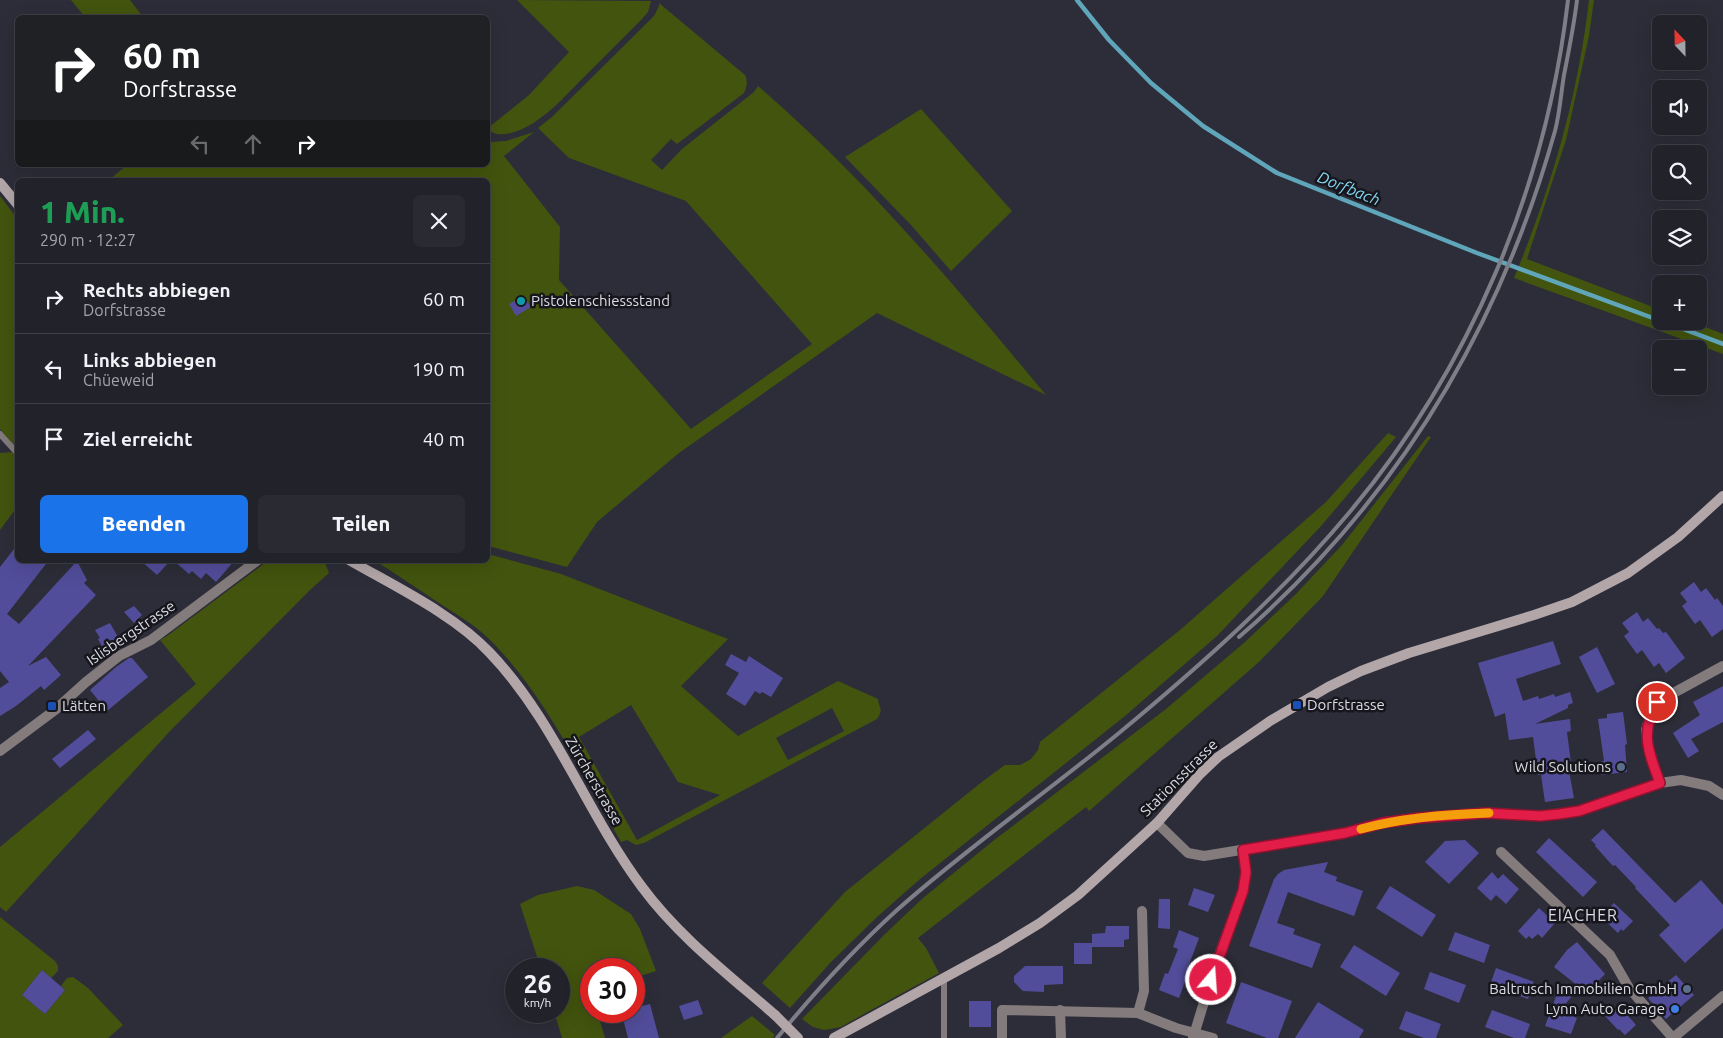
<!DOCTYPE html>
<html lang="de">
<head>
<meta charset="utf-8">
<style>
	body { margin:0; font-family:Ubuntu,sans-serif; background:#2a2a33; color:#f1f3f6; height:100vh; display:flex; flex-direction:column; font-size:19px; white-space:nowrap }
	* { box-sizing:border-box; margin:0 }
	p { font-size:16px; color:#a2a4a9 }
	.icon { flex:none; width:28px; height:28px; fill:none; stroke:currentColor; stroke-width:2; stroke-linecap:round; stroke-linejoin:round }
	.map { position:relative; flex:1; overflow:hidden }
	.sheet { position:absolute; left:15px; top:178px; width:475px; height:385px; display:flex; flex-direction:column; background:#22222b; border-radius:8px; box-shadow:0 5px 20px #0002,0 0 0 1px #3f3f47 }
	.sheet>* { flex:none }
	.hud { position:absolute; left:15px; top:15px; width:475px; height:152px; border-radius:8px; box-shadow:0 5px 20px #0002,0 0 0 1px #3f3f47; background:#202124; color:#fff; overflow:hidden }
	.needle { width:32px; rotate:338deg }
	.controls { position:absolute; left:1652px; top:15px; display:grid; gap:10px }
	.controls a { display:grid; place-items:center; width:55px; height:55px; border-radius:8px; background:#22222b; box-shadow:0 5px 20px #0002,0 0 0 1px #3f3f47; font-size:25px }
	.speed { position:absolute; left:505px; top:958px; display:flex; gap:10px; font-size:25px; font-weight:700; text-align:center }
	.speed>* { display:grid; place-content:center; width:65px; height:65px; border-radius:50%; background:#22222b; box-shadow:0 5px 20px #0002,0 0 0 1px #3f3f47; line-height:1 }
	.speed small { font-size:12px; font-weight:400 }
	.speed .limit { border:8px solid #d22; background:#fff; color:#111 }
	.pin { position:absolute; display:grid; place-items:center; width:42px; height:42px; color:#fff; margin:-21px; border:2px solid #fff; border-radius:50%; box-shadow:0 1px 5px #0007 }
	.me { position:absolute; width:55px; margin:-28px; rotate:18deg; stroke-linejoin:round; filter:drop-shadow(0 0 4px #0008) }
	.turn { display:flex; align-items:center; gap:18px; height:105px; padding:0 25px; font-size:22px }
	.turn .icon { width:65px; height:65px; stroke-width:2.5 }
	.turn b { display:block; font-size:35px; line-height:42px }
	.lanes { display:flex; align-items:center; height:48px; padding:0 25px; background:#0003; justify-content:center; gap:25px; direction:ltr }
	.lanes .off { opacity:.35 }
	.round { display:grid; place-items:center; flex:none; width:52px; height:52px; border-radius:8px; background:#2a2a33 }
	.headline { display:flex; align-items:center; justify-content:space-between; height:85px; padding:0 25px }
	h1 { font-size:30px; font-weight:800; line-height:38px; color:#1e9e55 }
	.action { display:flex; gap:10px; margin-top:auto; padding:10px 25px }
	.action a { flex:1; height:58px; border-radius:8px; background:#1a73e8; color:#fff; font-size:20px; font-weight:800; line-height:58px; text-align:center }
	.action a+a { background:#2a2a33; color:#f1f3f6 }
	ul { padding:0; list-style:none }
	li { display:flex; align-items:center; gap:15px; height:70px; padding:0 25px; border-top:1px solid #3f3f47 }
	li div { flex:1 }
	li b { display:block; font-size:19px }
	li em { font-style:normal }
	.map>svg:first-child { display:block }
	.green { fill:#42540e; fill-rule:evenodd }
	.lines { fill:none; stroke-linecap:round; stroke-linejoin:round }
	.stream { stroke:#60a6bb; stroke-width:4.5 }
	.building { fill:#524d9a }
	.service { stroke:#837b7c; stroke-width:6 }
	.minor { stroke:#837b7c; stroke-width:10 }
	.tertiary { stroke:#837b7c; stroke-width:10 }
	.secondary { stroke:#b2a6a8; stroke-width:10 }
	.rail { stroke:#7d7e87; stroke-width:4 }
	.secondary-bridge { stroke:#b2a6a8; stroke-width:10 }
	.route-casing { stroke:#92132f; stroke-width:12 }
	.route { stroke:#e11d48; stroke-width:9 }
	.slow { stroke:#f59e0b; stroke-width:9 }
	.culture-dot { fill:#0f9aa8; stroke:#16161c; stroke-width:2 }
	.transit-dot { fill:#1a4fb4; stroke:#16161c; stroke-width:2 }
	.service-dot { fill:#5c6f8a; stroke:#16161c; stroke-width:2 }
	.shop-dot { fill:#3f7fe0; stroke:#16161c; stroke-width:2 }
	.labels { text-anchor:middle; stroke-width:5; stroke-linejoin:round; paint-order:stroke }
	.poi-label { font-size:15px; fill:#dcdde4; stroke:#16161c; text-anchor:start }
	.street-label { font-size:15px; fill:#dcdde4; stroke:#16161c }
	.water-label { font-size:16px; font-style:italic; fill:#85d9f5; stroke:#16161c }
	.neighbourhood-label { font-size:16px; letter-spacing:1px; fill:#dcdde4; stroke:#16161c }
</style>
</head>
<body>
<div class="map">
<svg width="1723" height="1038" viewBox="0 0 1723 1038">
	<rect width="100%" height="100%" fill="#2d2d39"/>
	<g class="green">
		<polygon points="71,0 130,0 143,17 85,17"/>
		<path d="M517 0 651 1 648 12 642 19C621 40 600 61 579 82 566 95 554 109 539 119 528 128 497 143 488 128L529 95 569 52Z"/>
		<path d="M1589 0H1594L1589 36 1566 140 1527 259 1661 310V321H1690L1723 334V354L1514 278C1551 189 1578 96 1589 0Z"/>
		<path d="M659 3 745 75C748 82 747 86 744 93L677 144 671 139 651 160 662 170 682 149 754 92 758 86C865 178 956 287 1046 395L877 313 679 453 597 522 567 567 488 546V180H109L127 165H488V154L491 142 506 141 534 132 504 156 560 227 559 280 691 429 812 344 686 201 569 158 538 128 552 117 654 16 659 6Z"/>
		<polygon points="921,109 1012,211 951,271 911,225 845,157"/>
		<polygon points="0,196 17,218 17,449 0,429"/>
		<polygon points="1388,433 1396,437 1322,525 1217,636 1125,716 920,879 877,917 830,963 790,1008 762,983 845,892 983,781 1005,765 1020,765 1031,759 1038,750 1040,742 1180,630 1326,502"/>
		<polygon points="1428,436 1431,437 1323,596 1260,661 1089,811 1086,807 918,938 926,948 939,973 862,1015 841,1027 824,1030 813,1027 802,1019 884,935 923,898 993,841 1166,709 1245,642 1295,595 1342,545"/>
		<polygon points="12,452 17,458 17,507 0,530 0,453"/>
		<path d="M488 554 561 574 728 639 681 686 738 736 838 681 878 699C879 709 884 708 877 719L644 843 636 845 627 840 621 842C584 777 543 691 489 639 473 623 452 612 433 599 413 586 394 572 373 560H488ZM631 705 678 782 720 795 637 840 579 737ZM832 708 844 731 788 760 776 738Z"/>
		<polygon points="269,560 324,560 329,573 310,590 171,730 6,912 0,907 0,847 196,684 160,640 167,636"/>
		<polygon points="577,886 594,890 631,914 640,929 656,971 634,978 634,969 591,969 591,1011 597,1011 605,1038 562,1038 554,1011 559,1011 559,969 541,969 520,904 538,895"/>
		<polygon points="0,917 55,961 58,966 58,971 51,978 42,970 22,995 45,1014 65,990 61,986 67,978 73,977 88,988 123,1025 108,1038 0,1038"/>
		<polygon points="752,1016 775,1035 773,1038 721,1038"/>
	</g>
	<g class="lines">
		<g class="stream">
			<polyline points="1077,0 1109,40 1151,83 1203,126 1277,173 1477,253 1661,321"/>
			<polyline points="1662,321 1723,344"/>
		</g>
	</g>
	<g class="building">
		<polygon points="524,296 531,307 516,316 509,304"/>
		<polygon points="18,544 18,560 49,560 7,614 19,624 77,561 87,580 84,583 96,595 28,666 46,657 61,675 44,690 41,686 16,706 0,716 0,688 9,682 0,671 0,567"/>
		<polygon points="140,560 171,560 157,575"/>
		<polygon points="173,560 235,560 216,582 206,573 201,579 192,571 189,574"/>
		<polygon points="1694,582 1701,592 1706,588 1715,600 1717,598 1723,606 1723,629 1712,637 1700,620 1695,624 1682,606 1687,602 1680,593"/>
		<polygon points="134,606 142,615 134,623 124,612"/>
		<polygon points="1637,612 1643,622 1648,618 1657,629 1659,628 1663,633 1666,632 1685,658 1666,673 1659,663 1654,667 1642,650 1637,654 1624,636 1629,632 1622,623"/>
		<polygon points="110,623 123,646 109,655 106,649 104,650 98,639 100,638 95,630"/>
		<polygon points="1553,641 1561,664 1516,679 1523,701 1538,696 1539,699 1554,694 1555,697 1570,692 1573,703 1568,705 1568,708 1535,724 1570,719 1571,731 1567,732 1572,771 1569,771 1574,798 1545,802 1541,775 1538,775 1533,737 1509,740 1505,713 1495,717 1478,663"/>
		<polygon points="1597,647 1615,684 1597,693 1579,657"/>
		<polygon points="731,654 746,662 749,656 783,678 771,697 762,692 760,694 755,691 745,706 726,694 739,673 725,665"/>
		<polygon points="129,658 132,658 148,677 107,711 90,690 116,667"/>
		<polygon points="1723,686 1723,722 1691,739 1699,751 1688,758 1673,733 1700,715 1693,702"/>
		<polygon points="1623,712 1627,744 1625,745 1627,772 1601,775 1599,762 1604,761 1598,719 1607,718 1607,714"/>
		<polygon points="88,730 96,739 60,768 52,759"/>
		<polygon points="1603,829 1675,903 1701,880 1723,905 1723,928 1685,963 1659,935 1670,925 1635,888 1636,887 1615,865 1613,866 1595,846 1596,845 1591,840"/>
		<polygon points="1549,838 1597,882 1583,897 1536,852"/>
		<polygon points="1465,840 1479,853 1449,884 1425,862 1445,841"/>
		<polygon points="1328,862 1324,872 1337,877 1336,881 1363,891 1354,916 1288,892 1277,923 1295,929 1293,934 1321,944 1312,968 1249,946 1274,879 1278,874 1284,870"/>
		<polygon points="1492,872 1498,879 1503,874 1519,889 1506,904 1496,895 1491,901 1477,888"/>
		<polygon points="1390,886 1436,915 1422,937 1376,908"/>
		<polygon points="1194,888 1215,895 1208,912 1188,905"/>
		<polygon points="1159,899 1170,899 1170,929 1158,928"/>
		<polygon points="1614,903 1633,921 1623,931 1621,929 1618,933 1601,917"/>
		<polygon points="1539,908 1555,923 1542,938 1538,934 1532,939 1529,936 1526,939 1518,931"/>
		<polygon points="1106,926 1129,926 1129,939 1124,940 1124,947 1092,947 1092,964 1074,964 1074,943 1092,943 1092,934 1105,933"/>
		<polygon points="1179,930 1199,938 1186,973 1188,973 1179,998 1159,990 1165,973 1168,974 1178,949 1173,947"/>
		<polygon points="1455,932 1490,945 1484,963 1448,950"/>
		<polygon points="1577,942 1605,974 1587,993 1554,967 1567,950"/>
		<polygon points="1354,945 1400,973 1386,996 1340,967"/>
		<polygon points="1025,966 1063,966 1063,984 1044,985 1044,992 1023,991 1014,982 1014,976"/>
		<polygon points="1496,968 1534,982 1528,999 1490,985"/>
		<polygon points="42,970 65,990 45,1014 22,995"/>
		<polygon points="1430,972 1466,985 1459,1003 1424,989"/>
		<polygon points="1676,975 1694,995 1666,1019 1648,998"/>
		<polygon points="1241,982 1292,1001 1278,1038 1267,1038 1226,1023"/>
		<polygon points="1558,991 1572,996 1560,1011 1577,1018 1571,1034 1545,1026"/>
		<polygon points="698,1000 703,1014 684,1020 679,1006"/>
		<rect x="969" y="1001" width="22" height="26"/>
		<polygon points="1318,1002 1364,1030 1359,1038 1295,1038"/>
		<polygon points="650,1004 659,1038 628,1038 621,1011 634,1011 634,1008"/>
		<polygon points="1595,1005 1613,1012 1615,1009 1619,1014 1623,1010 1636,1025 1625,1035 1619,1029 1618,1030"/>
		<polygon points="1492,1010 1530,1024 1525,1038 1514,1038 1485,1027"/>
		<polygon points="1406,1011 1441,1024 1436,1038 1424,1038 1399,1029"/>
	</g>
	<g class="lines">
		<g class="service">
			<polyline points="0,434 18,454"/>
			<polyline points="944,978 944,1038"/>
		</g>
		<g class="minor">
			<polyline points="1660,783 1649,750 1646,730 1650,715 1657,702 1723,666"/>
			<polyline points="1501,852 1610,955 1629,988 1673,1038"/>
			<polyline points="1060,1010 1061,1038"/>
			<polyline points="1138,1013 1144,991 1142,911"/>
			<polyline points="1002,1038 1002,1010 1138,1013 1176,1028 1213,1038"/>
			<polyline points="1193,1038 1216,963 1243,891 1246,873 1243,850"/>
			<polyline points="1673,1038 1723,996"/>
		</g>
		<g class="tertiary">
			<polyline points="0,751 55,710 86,682 119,656 151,640 258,560"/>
			<polyline points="1157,823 1188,853 1204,856 1345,833 1382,823 1418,818 1486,813 1540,816 1559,814 1579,811 1660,783 1681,780 1709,786 1723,795"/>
		</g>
		<g class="secondary">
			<polyline points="0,183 18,205"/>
			<path d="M349 560C394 586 455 615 490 653 555 721 586 812 642 887 678 936 729 975 775 1015"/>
			<polyline points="834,1038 999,948 1040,923 1078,895 1157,823 1200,774 1218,757 1270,721 1328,687 1361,671 1409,653 1534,615 1572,602 1628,573 1678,537 1723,496"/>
		</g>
		<g class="rail">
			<path d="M1239 637C1396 501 1499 330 1555 131 1560 112 1561 93 1564 75 1569 50 1574 25 1577 0"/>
			<path d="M777 1038C814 993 854 949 897 910 968 847 1046 793 1119 733 1200 666 1280 595 1348 514 1470 369 1546 188 1568 0"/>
		</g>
		<polyline class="secondary-bridge" points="775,1015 798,1038"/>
	</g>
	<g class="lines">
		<g class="route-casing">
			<path id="route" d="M1211 980 1243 891 1246 872 1243 850 1345 833 1382 823 1418 818 1486 813 1540 816 1559 814 1579 811 1660 783C1648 751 1640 733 1657 702"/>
		</g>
		<use href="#route" class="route"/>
		<path class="slow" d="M1361 829C1402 818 1446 814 1489 813"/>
	</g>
	<circle class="culture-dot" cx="521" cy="301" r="5"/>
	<g class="transit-dot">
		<rect x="1292" y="700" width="10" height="10" rx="2.5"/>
		<rect x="47" y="701" width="10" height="10" rx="2.5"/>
	</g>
	<g class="service-dot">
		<circle cx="1621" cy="767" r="5"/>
		<circle cx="1687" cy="989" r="5"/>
	</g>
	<circle class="shop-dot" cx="1675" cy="1009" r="5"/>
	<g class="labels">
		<g class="poi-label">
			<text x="531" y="306">Pistolenschiessstand</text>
			<text x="1307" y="710">Dorfstrasse</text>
			<text x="62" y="711">Lätten</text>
			<text x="1611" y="772" text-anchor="end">Wild Solutions</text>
			<text x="1677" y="994" text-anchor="end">Baltrusch Immobilien GmbH</text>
			<text x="1665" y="1014" text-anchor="end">Lynn Auto Garage</text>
		</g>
		<g class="street-label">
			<text transform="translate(131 633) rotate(-34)" y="5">Islisbergstrasse</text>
			<text transform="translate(1179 778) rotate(-45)" y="5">Stationsstrasse</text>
			<text transform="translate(594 781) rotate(60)" y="5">Zürcherstrasse</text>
		</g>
		<g class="water-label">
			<text transform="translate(1349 188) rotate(22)" y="6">Dorfbach</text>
		</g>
		<g class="neighbourhood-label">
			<text x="1583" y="921">EIACHER</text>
		</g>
	</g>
</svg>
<div class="controls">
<a><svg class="needle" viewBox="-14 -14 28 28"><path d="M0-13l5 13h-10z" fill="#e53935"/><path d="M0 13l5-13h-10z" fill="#a2a4a9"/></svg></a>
<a><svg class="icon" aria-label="sound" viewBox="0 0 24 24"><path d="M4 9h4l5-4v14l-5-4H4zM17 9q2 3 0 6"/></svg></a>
<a><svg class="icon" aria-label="search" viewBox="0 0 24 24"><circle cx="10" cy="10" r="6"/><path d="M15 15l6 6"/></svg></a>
<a><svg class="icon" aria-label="layers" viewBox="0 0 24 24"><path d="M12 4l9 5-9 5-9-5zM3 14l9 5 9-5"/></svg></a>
<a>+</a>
<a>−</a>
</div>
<div class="speed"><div>26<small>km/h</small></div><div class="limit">30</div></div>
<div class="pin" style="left:1657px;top:702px;background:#d93025"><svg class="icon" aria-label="arrive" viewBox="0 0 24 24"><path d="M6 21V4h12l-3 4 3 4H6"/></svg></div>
<svg class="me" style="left:1211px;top:980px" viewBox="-20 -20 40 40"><circle r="17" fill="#e11d48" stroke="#fff" stroke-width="3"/><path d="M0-11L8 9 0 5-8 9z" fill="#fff"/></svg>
<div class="hud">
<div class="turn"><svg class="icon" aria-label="right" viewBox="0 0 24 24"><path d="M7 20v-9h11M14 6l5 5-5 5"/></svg><div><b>60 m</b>Dorfstrasse</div></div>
<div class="lanes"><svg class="icon off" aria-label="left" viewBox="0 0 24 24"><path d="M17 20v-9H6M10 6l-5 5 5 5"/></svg><svg class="icon off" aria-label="ahead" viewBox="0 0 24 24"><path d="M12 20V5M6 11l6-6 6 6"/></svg><svg class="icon" aria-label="right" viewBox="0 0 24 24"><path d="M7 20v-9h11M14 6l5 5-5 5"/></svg></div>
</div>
<section class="sheet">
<div class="headline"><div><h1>1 Min.</h1><p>290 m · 12:27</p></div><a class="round"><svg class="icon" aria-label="close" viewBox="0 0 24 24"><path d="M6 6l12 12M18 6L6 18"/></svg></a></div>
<ul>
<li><svg class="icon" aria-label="right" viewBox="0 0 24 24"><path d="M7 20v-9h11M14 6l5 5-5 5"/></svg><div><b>Rechts abbiegen</b><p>Dorfstrasse</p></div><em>60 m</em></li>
<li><svg class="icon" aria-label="left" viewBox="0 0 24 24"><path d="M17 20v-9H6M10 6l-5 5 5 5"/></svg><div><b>Links abbiegen</b><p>Chüeweid</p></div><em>190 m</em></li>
<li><svg class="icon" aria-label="arrive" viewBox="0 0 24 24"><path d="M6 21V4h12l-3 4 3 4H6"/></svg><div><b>Ziel erreicht</b></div><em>40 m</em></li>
</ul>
<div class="action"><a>Beenden</a><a>Teilen</a></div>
</section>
</div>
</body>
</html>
